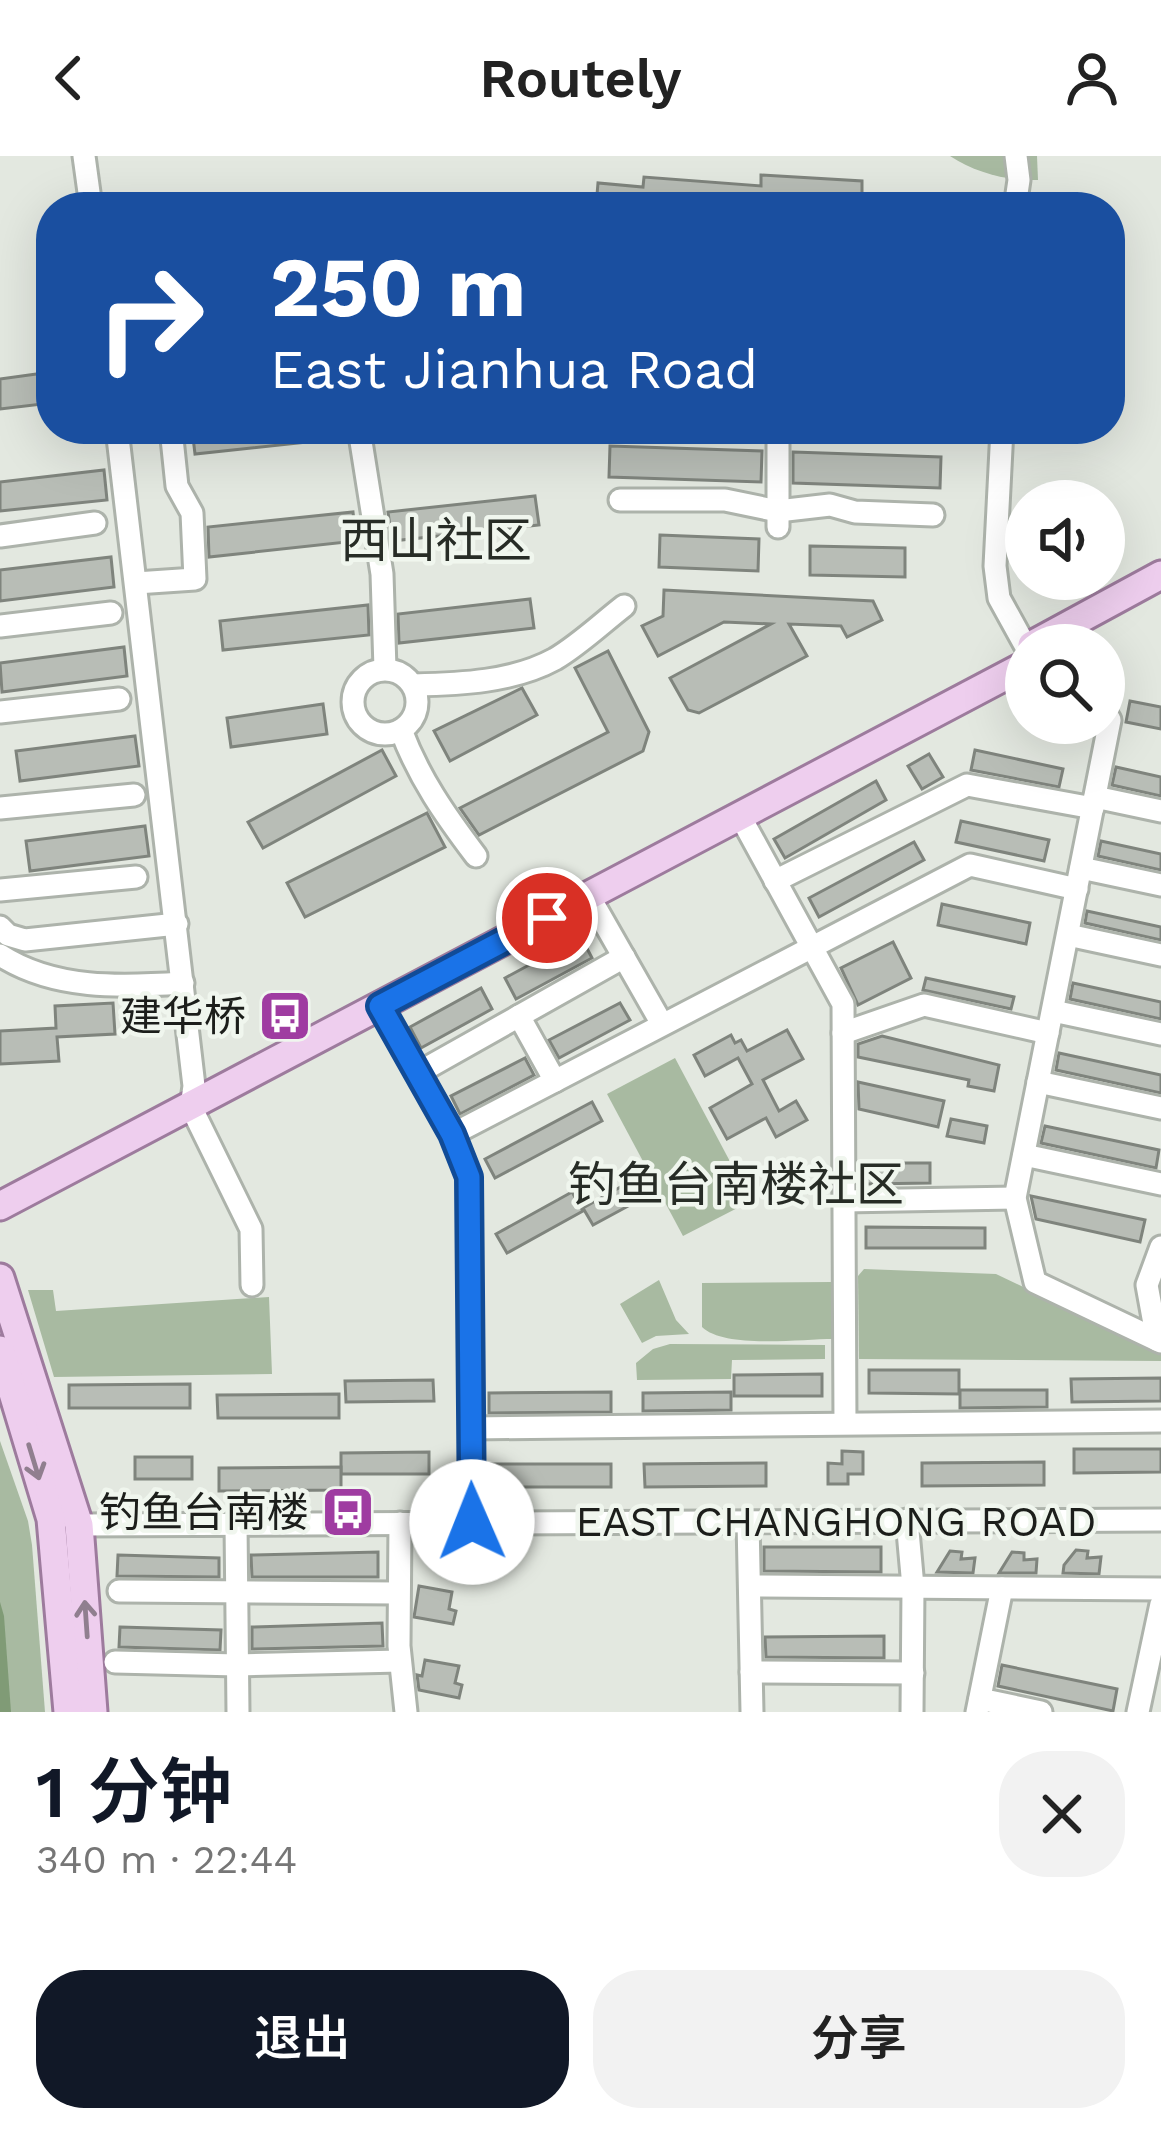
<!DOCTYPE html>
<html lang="zh">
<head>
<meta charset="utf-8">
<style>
	body { margin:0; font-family:"Work Sans","Noto Sans SC",sans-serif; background:#f2f2f2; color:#222; height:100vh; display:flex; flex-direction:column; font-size:45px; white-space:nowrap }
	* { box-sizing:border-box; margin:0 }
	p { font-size:39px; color:#767676 }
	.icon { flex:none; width:66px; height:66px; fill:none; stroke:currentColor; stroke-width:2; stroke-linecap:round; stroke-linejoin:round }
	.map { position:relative; height:1556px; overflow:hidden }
	.sheet { display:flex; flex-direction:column; background:#fff; flex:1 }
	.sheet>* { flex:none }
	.banner { position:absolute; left:36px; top:36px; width:1089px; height:252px; border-radius:48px; box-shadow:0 12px 48px #0002; background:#1a4fa0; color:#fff; overflow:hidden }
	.buttons { position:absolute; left:1005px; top:324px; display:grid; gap:24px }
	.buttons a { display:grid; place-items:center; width:120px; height:120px; border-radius:50%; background:#fff; box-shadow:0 12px 48px #0002; font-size:60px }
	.pin { position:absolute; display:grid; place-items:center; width:102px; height:102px; color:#fff; margin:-51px; border:6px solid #fff; border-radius:50%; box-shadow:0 3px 12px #0007 }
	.me { position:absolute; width:132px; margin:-66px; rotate:359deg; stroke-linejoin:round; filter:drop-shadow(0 0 9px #0008) }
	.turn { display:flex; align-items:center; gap:42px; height:252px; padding:0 36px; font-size:54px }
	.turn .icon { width:156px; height:156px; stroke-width:2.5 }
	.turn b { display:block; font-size:84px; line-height:102px }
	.round { display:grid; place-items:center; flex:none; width:126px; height:126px; border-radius:48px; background:#f2f2f2 }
	.summary { display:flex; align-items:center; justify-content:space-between; height:204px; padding:0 36px }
	h1 { font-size:72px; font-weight:600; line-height:90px; color:#111827 }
	.cta { display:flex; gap:24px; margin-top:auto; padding:24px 36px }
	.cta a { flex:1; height:138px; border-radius:48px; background:#111827; color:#fff; font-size:48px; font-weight:600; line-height:138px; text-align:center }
	.cta a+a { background:#f2f2f2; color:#222 }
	header { display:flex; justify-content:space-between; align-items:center; height:156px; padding:0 36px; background:#fff; font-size:54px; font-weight:600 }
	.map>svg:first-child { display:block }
	.green { fill:#a8baa1 }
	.water { fill:#809b76 }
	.building { fill:#b8bdb6; stroke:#7f847d; stroke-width:3 }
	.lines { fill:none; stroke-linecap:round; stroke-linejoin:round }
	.minor-casing { stroke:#adb3ab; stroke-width:27 }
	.major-casing { stroke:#9d7b9d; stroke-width:33 }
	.minor { stroke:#fff; stroke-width:21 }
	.major { stroke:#eeceee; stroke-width:27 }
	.oneway { stroke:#907f8f }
	.route-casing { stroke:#114b97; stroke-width:30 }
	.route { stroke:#1a73e8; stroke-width:21 }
	.labels { text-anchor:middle; stroke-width:9; stroke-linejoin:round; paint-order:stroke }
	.poi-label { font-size:42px; fill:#1c1e1b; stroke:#f0f6ee; text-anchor:end }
	.street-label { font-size:42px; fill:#1c1e1b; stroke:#f0f6ee }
	.quarter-label { font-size:48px; fill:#272c26; stroke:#f0f6ee }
</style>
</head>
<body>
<header><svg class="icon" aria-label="back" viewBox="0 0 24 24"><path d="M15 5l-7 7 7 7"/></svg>Routely<svg class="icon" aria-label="person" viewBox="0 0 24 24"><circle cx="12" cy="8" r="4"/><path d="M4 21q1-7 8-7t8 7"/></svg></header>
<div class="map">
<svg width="1161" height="1556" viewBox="0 0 1161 1556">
	<rect width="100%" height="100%" fill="#e3e8e0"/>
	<g class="green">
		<path d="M950 0H1037L1038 24C1007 25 976 17 950 0Z"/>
		<polygon points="675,902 751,1045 683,1080 607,938"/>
		<polygon points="864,1113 996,1118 1161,1196 1161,1205 859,1203 858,1120"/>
		<polygon points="659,1124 676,1164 689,1178 656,1180 642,1187 620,1148"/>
		<path d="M832 1126 833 1183C800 1183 725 1193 702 1171V1127Z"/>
		<polygon points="28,1134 53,1134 56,1155 269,1141 272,1218 54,1221"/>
		<polygon points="670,1188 825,1189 825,1203 732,1204 731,1223 637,1224 636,1207 653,1193"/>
		<polygon points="0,1285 28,1365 32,1389 45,1556 0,1556"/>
	</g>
	<polygon class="water" points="0,1446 4,1460 11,1556 0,1556"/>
	<g class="building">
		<polygon points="761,19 862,25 862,40 900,42 900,51 596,51 598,27 643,31 644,21 761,30"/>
		<polygon points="51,216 51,247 0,253 0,223"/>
		<polygon points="192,273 344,273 345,282 195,298"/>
		<polygon points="378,273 413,273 414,281 379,285"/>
		<polygon points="610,290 762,295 761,326 609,321"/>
		<polygon points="793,296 941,301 940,332 793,327"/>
		<polygon points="104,314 107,344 0,355 0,326"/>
		<polygon points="535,340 539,369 392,385 388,356"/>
		<polygon points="353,356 356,385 209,401 208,371"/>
		<polygon points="660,379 759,383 758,415 659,411"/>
		<polygon points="810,390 905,392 905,421 810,419"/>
		<polygon points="111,401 114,431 0,445 0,414"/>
		<polygon points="664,434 873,445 882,464 847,481 841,470 789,468 807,500 699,557 688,554 670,522 771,468 724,466 658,500 642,470 663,460"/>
		<polygon points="530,443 534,472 399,487 398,458"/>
		<polygon points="368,449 369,479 223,494 220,465"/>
		<polygon points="124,491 127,520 2,536 0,507"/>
		<polygon points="608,495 649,576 643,595 479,679 460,652 608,576 575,512"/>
		<polygon points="522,532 537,559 450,605 434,575"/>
		<polygon points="1130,545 1161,551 1161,573 1126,566"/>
		<polygon points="323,548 327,578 231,591 227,562"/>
		<polygon points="135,580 139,610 20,625 16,595"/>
		<polygon points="382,594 396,620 263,692 248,666"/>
		<polygon points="975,594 1063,613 1059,631 971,614"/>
		<polygon points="929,598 943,621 922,633 908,610"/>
		<polygon points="1116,611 1161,621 1161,640 1112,629"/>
		<polygon points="876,625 886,644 785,702 774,683"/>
		<polygon points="427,657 445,691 305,761 287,727"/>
		<polygon points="961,665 1049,684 1044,705 956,686"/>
		<polygon points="145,670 149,700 30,715 26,685"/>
		<polygon points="1101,685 1161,698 1161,714 1098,700"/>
		<polygon points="914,686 924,704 819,761 809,742"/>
		<polygon points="942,748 1030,767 1026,788 938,769"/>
		<polygon points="1087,755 1161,771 1161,784 1085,767"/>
		<polygon points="581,781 592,802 516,843 505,822"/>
		<polygon points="893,786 911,822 858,849 841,812"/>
		<polygon points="926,822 1014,841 1011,853 923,834"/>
		<polygon points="1073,827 1161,846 1161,863 1070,843"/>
		<polygon points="481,832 492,853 421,892 410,871"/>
		<polygon points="113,847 115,878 57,881 59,905 0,908 0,875 56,872 55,850"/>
		<polygon points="620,847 630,864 559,902 549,884"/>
		<polygon points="787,874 803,903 763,924 779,955 796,945 807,964 776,981 766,962 727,983 710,952 752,928 738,902 705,920 694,899 731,879 735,887 741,884 747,895"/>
		<polygon points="882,880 999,909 994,935 968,930 969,924 858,901 858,888"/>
		<polygon points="1059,897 1161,919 1161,937 1056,914"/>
		<polygon points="525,902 534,919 460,958 451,940"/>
		<polygon points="858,926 944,945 938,971 859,953"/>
		<polygon points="592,946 602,965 495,1022 485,1003"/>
		<polygon points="951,963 987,970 984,987 947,980"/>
		<polygon points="1045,970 1159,994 1156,1012 1041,987"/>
		<polygon points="866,1007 930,1007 930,1027 866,1028"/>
		<polygon points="633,1024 643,1042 593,1069 583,1052"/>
		<polygon points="572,1036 583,1055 507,1097 496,1078"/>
		<polygon points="1031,1040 1145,1064 1140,1086 1036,1063"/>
		<polygon points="866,1071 985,1072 985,1092 866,1092"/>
		<polygon points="869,1214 959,1214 959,1238 869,1237"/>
		<polygon points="822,1218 822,1240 734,1240 734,1219"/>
		<polygon points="1161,1222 1161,1245 1072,1246 1071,1223"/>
		<polygon points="433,1224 434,1245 346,1246 345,1225"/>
		<polygon points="190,1228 190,1252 69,1252 69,1229"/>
		<polygon points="960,1234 1047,1234 1047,1251 960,1252"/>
		<polygon points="611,1236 611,1256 489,1257 489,1237"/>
		<polygon points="731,1236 731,1254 643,1255 643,1237"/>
		<polygon points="339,1238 339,1262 218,1262 217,1239"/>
		<polygon points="1074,1293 1161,1293 1161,1316 1074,1317"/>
		<polygon points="842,1295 863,1296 863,1318 848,1318 848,1328 828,1328 828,1307 842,1308"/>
		<polygon points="429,1296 429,1318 341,1318 341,1297"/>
		<rect x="135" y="1301" width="57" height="22"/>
		<polygon points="1044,1306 1044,1329 922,1330 922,1307"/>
		<polygon points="766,1307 766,1330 645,1331 644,1308"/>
		<rect x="490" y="1308" width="121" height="23"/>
		<polygon points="341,1311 341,1334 219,1335 219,1312"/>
		<polygon points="764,1391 881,1391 881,1416 764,1415"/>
		<polygon points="1076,1394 1088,1395 1087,1402 1101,1401 1099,1418 1063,1417 1064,1409"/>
		<polygon points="950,1395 962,1396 961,1403 975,1402 973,1417 937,1416"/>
		<polygon points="378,1396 378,1421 252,1421 251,1399"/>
		<polygon points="1012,1396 1024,1397 1024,1404 1037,1403 1036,1417 999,1417"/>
		<polygon points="118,1399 219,1402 219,1421 117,1420"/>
		<polygon points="419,1430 452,1436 449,1453 456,1455 453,1468 414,1461"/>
		<polygon points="382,1467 383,1490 252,1493 252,1471"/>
		<polygon points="120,1471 221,1474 220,1494 119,1491"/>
		<polygon points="884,1480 884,1502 766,1501 765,1481"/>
		<polygon points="425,1504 459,1510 455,1527 462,1529 459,1542 419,1534 417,1519 422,1520"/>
		<polygon points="1002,1509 1117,1533 1113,1555 998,1530"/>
	</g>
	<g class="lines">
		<g class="minor-casing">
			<g id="minor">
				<polyline points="84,0 91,51"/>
				<polyline points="1015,51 1019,24 1016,0"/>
				<polyline points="117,273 194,930 191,951 251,1073 252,1129"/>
				<polyline points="359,273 382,418 385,513"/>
				<polyline points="1002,273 995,410 999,442 1026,491"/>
				<polyline points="620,344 725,344 778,355 830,349 855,356 933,359"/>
				<polyline points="778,371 778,273"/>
				<polyline points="0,380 95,367"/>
				<polyline points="136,427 195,423 192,357 177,330 171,273"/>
				<polyline points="0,470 111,457"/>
				<circle cx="385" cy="546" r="32"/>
				<path d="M414 529C460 528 513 526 555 503 579 489 602 467 624 450"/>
				<polyline points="1104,554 1110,564 1015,1042 1035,1126 1161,1186"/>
				<polyline points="0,556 119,543"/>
				<path d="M401 574C419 622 445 659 476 700"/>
				<polyline points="1095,641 1161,655"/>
				<polyline points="0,652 134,639"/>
				<polyline points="740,660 843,848 845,1267"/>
				<polyline points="1081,712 1161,729"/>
				<polyline points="775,725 967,629 1093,652"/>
				<polyline points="0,734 136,721"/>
				<polyline points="589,740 662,868"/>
				<polyline points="0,771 8,779 25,784 177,768"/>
				<polyline points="1068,779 1161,799"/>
				<path d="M0 799C54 834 121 831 183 827"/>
				<polyline points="380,849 453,978 469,1021 472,1367"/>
				<polyline points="1053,855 1161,878"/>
				<polyline points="519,860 555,925"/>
				<polyline points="843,877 924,849 1048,877"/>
				<polyline points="418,917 624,801"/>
				<polyline points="1038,926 1161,952"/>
				<polyline points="453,978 970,709 1077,733"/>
				<polyline points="1024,999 1161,1028"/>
				<polyline points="843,1045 1015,1042"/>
				<polyline points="1157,1184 1147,1129 1161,1091"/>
				<polyline points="471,1272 1161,1265"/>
				<polyline points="907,1364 913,1431 912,1556"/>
				<polyline points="748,1365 752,1556"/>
				<polyline points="400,1367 399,1490 406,1556"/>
				<polyline points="236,1368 238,1556"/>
				<polyline points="79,1369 1161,1364"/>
				<polyline points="750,1430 1161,1433"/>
				<polyline points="119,1435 397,1437"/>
				<polyline points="115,1506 237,1509 400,1505"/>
				<polyline points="751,1516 913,1517"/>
				<polyline points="980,1543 1041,1556"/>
				<polyline points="977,1556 1002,1432"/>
				<polyline points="1138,1556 1161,1448"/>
			</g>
		</g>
		<g class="major-casing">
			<g id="major">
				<polyline points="1032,489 1161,419"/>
				<polyline points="0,1050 1026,509"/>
				<polyline points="0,1122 79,1369 93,1556"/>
				<polyline points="0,1194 51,1363 68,1556"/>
			</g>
		</g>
		<use href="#minor" class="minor"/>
		<use href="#major" class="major"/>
	</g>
	<defs><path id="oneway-shaft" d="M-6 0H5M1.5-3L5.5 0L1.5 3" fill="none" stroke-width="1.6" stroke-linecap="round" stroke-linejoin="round" transform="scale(3)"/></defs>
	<g class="oneway">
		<use href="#oneway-shaft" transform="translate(34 1306) rotate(73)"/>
		<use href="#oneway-shaft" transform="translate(86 1463) rotate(-94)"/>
	</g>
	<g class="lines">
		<g class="route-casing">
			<polyline id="route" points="472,1366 469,1021 452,978 380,850 547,762"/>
		</g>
		<use href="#route" class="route"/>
	</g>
	<defs>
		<g id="bus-square" transform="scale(2.7)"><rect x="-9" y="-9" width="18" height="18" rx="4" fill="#9f3ca1" stroke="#f0f6ee"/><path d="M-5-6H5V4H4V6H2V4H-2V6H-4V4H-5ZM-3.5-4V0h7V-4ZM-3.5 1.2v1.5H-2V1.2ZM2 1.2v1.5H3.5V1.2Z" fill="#fff"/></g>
	</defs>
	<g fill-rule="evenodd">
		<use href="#bus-square" x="285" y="860"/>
		<use href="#bus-square" x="348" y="1356"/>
	</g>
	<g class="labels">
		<g class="poi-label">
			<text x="246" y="875">建华桥</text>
			<text x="309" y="1371">钓鱼台南楼</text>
		</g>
		<g class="street-label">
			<text x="836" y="1380">EAST CHANGHONG ROAD</text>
		</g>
		<g class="quarter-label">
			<text x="436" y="401">西山社区</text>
			<text x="736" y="1045">钓鱼台南楼社区</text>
		</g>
	</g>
</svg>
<div class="buttons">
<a><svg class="icon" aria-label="sound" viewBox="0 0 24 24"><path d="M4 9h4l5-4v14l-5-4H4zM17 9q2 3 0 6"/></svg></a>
<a><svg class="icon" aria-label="search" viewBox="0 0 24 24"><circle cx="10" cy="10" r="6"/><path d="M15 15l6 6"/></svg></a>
</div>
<div class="pin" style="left:547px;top:762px;background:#d93025"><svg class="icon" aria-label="arrive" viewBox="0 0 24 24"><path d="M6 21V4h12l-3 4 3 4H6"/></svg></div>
<svg class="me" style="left:472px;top:1366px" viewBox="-20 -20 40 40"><circle r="19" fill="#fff"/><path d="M0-13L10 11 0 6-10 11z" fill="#1a73e8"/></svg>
<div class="banner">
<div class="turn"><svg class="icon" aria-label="right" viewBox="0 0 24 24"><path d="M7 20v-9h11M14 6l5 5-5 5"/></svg><div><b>250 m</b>East Jianhua Road</div></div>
</div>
</div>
<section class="sheet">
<div class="summary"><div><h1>1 分钟</h1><p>340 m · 22:44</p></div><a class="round"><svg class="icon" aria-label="close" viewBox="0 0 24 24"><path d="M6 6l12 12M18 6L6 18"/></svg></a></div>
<div class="cta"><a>退出</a><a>分享</a></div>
</section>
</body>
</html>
